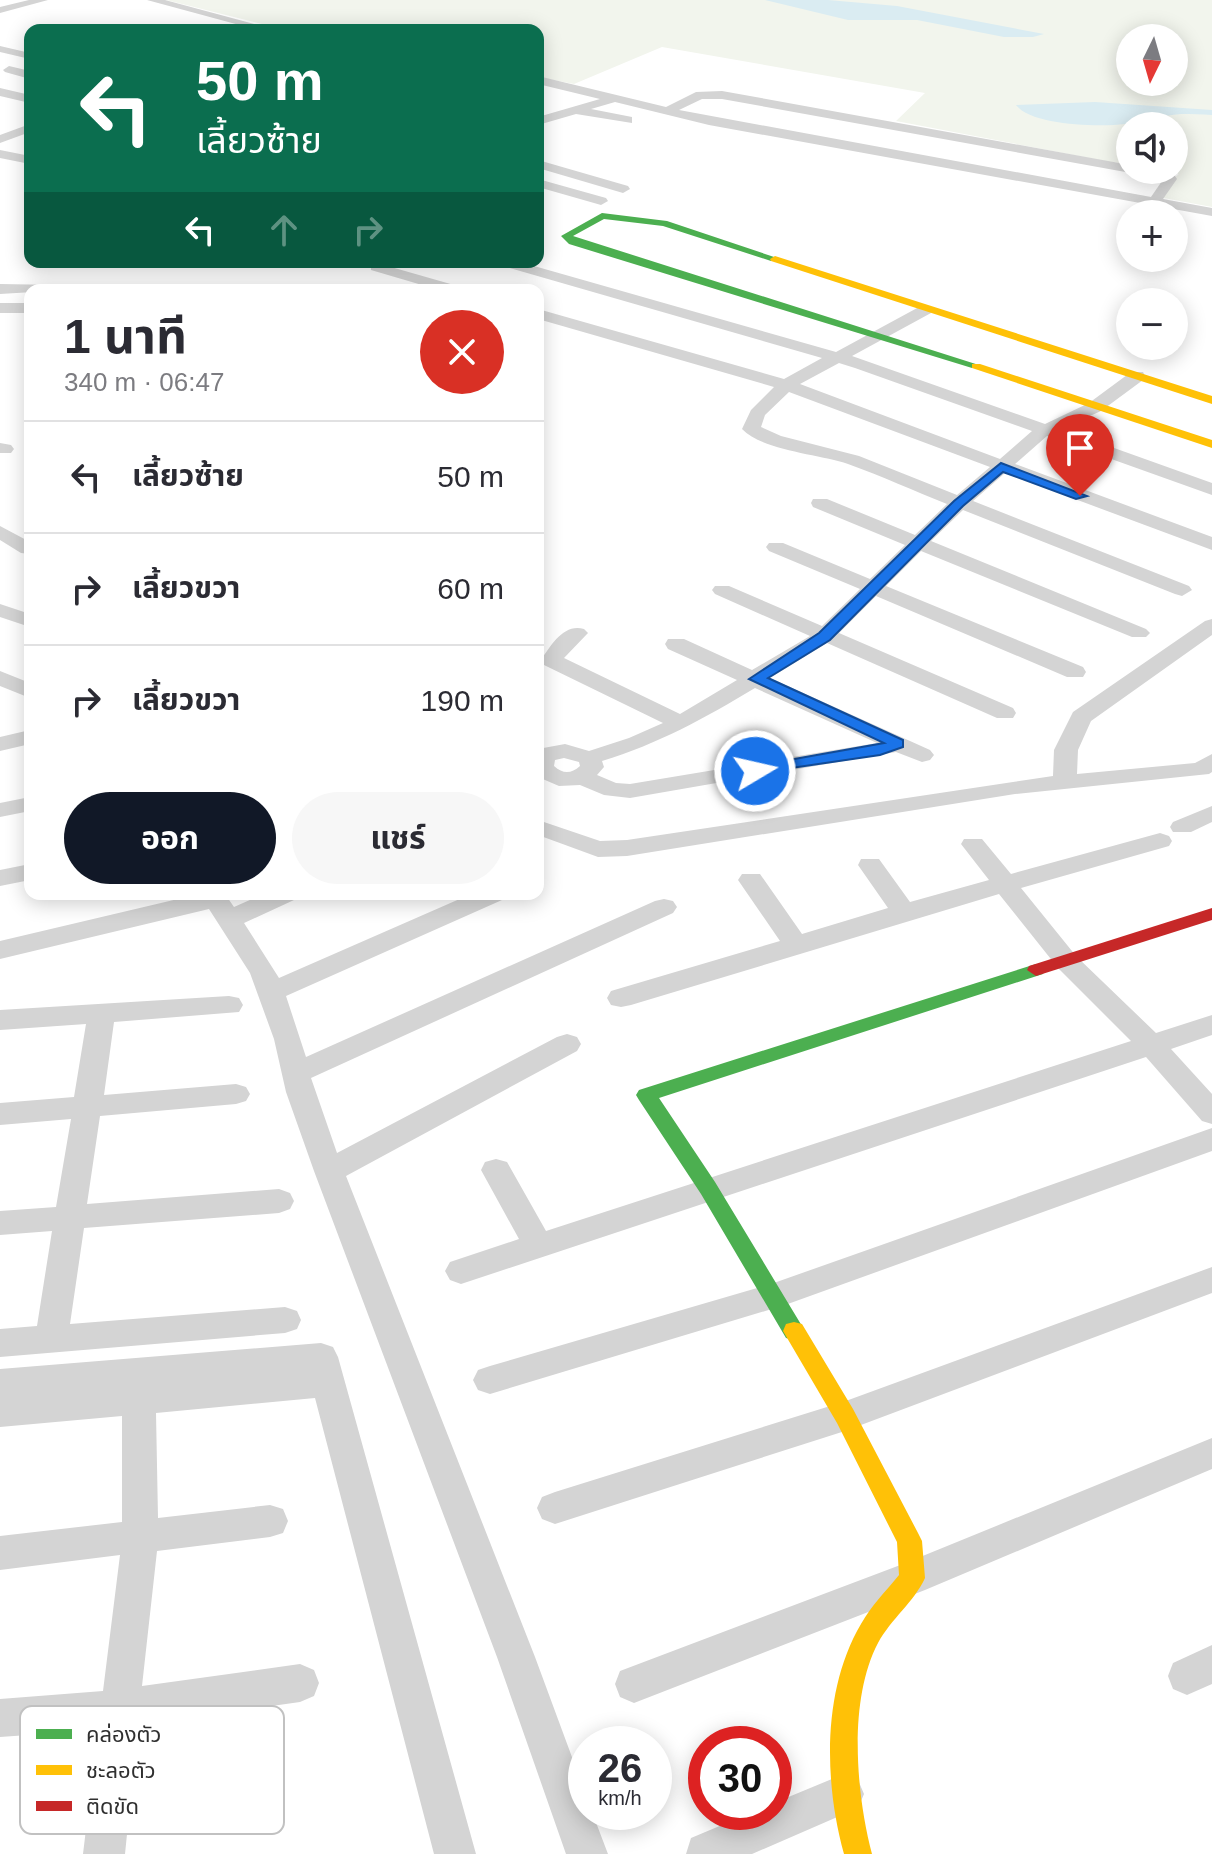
<!DOCTYPE html>
<html lang="th">
<head>
<meta charset="utf-8">
<style>
	body { margin:0; font-family:Helvetica,"Noto Sans Thai",sans-serif; background:#f7f7f7; color:#2b2b33; height:100vh; display:flex; flex-direction:column; font-size:30px; white-space:nowrap }
	* { box-sizing:border-box; margin:0 }
	p { font-size:26px; color:#7c7c81 }
	.icon { flex:none; width:44px; height:44px; fill:none; stroke:currentColor; stroke-width:2; stroke-linecap:round; stroke-linejoin:round }
	.map { position:relative; flex:1; overflow:hidden }
	.drawer { position:absolute; left:24px; top:284px; width:520px; height:616px; display:flex; flex-direction:column; background:#fff; border-radius:16px; box-shadow:0 4px 20px #0003 }
	.drawer>* { flex:none }
	.hud { position:absolute; left:24px; top:24px; width:520px; height:244px; border-radius:16px; box-shadow:0 4px 20px #0003; background:#0b6e4f; color:#fff; overflow:hidden }
	.needle { width:52px; rotate:185deg }
	.tools { position:absolute; left:1116px; top:24px; display:grid; gap:16px }
	.tools a { display:grid; place-items:center; width:72px; height:72px; border-radius:50%; background:#fff; box-shadow:0 4px 20px #0003; font-size:40px }
	.speed { position:absolute; left:568px; top:1726px; display:flex; gap:16px; font-size:40px; font-weight:700; text-align:center }
	.speed>* { display:grid; place-content:center; width:104px; height:104px; border-radius:50%; background:#fff; box-shadow:0 4px 20px #0003; line-height:1 }
	.speed small { font-size:20px; font-weight:400 }
	.speed .limit { border:12px solid #d22; background:#fff; color:#111 }
	.pin { position:absolute; display:grid; place-items:center; width:68px; height:68px; color:#fff; margin:-82px -34px; border-radius:50% 50% 50% 0; rotate:-45deg; box-shadow:0 0 8px #0007 }
	.pin .icon { rotate:45deg }
	.me { position:absolute; width:88px; margin:-44px; rotate:81deg; stroke-linejoin:round; filter:drop-shadow(0 0 6px #0008) }
	.turn { display:flex; align-items:center; gap:28px; height:168px; padding:0 40px; font-size:36px }
	.turn .icon { width:104px; height:104px; stroke-width:2.5 }
	.turn b { display:block; font-size:56px; line-height:68px }
	.lanes { display:flex; align-items:center; height:76px; padding:0 40px; background:#0003; justify-content:center; gap:40px; direction:ltr }
	.lanes .off { opacity:.35 }
	.round { display:grid; place-items:center; flex:none; width:84px; height:84px; border-radius:42px; background:#f7f7f7 }
	.summary { display:flex; align-items:center; justify-content:space-between; height:136px; padding:0 40px }
	h1 { font-size:48px; font-weight:700; line-height:60px }
	.cta { display:flex; gap:16px; margin-top:auto; padding:16px 40px }
	.cta a { flex:1; height:92px; border-radius:48px; background:#111827; color:#fff; font-size:32px; font-weight:700; line-height:92px; text-align:center }
	.cta a+a { background:#f7f7f7; color:#2b2b33 }
	ul { padding:0; list-style:none }
	li { display:flex; align-items:center; gap:24px; height:112px; padding:0 40px; border-top:2px solid #e1e1e2 }
	li div { flex:1 }
	li b { display:block; font-size:30px }
	li em { font-style:normal }
	.map>svg:first-child { display:block }
	.green { fill:#f2f5ed; fill-rule:evenodd }
	.water { fill:#daecf2 }
	.lines { fill:none; stroke-linecap:round; stroke-linejoin:round }
	.street { fill:#d4d4d4; fill-rule:evenodd }
	.fast { fill:#4caf50; fill-rule:evenodd }
	.slow { fill:#ffc107; fill-rule:evenodd }
	.jam { fill:#c62828; fill-rule:evenodd }
	.route { fill:#1a73e8; stroke:#114b97; stroke-width:2 }
	.key { fill:#fff; stroke:#c1c1c1; stroke-width:2 }
	.key-label { font-size:22px; fill:#303030 }
</style>
</head>
<body>
<div class="map">
<svg width="1212" height="1854" viewBox="0 0 1212 1854">
	<rect width="100%" height="100%" fill="#fff"/>
	<path class="green" d="M166 0H1212V207L1153 196 1179 174 1160 170H1174V126H1130V164L1110 162 896 121 925 93 662 47 574 84 538 77V30H286ZM1130 38H1174V82H1130Z"/>
	<g class="water">
		<polygon points="765,0 828,0 897,6 1044,34 1033,37 1004,37 917,20 848,20"/>
		<path d="M1095 102 1212 110V115C1202 114 1191 114 1181 114 1162 115 1143 122 1125 124 1100 127 1032 126 1016 105Z"/>
	</g>
	<g class="lines">
		<g class="street">
			<polygon points="29,0 48,0 0,13 0,7"/>
			<polygon points="147,0 165,0 277,30 258,30"/>
			<polygon points="0,46 30,53 30,59 0,52"/>
			<polygon points="9,66 30,71 30,79 5,72 3,70"/>
			<path d="M538 76 666 107 696 92 722 91 1130 165V170H1151L1175 176 1177 179 1163 199 1212 208V216L709 125 615 102 591 109 632 117V123L576 114 538 125V117L600 99 538 84ZM702 99H722L1131 173 1162 181 1151 197 679 110Z"/>
			<polygon points="0,88 30,95 30,103 0,96"/>
			<polygon points="30,124 30,132 0,143 0,135"/>
			<polygon points="0,150 30,156 30,164 0,158"/>
			<polygon points="538,160 628,186 630,189 623,193 538,168"/>
			<polygon points="538,179 606,198 608,201 601,205 538,187"/>
			<polygon points="371,262 385,262 384,265 461,287 464,290 439,290 371,270"/>
			<path d="M497 262H520L836 352 919 307H931V313L852 356 1045 424 1089 403 1131 372H1143L1145 376 1143 380 1101 411 1061 429 1212 483V495L1047 436 1015 464 1212 537V550L1005 473 973 501 1189 586 1192 590 1182 596 1175 594 963 510 931 541 1146 629 1150 633 1146 637H1132L921 551 886 586 1083 667 1086 672 1083 677H1067L876 596 839 633 1013 708 1016 713 1013 718H997L827 643 770 678 930 750 934 755 930 760 922 762 896 752 630 798 604 795 580 785 559 786 538 777V749L565 744 589 751 629 738 663 723 544 665 541 660C551 645 564 623 584 629L588 633 564 658 680 714 737 680 668 649 665 644 668 639H684L752 670 810 636 715 594 712 590 715 586H729L822 626 860 589 769 551 766 547 769 543H783L870 579 905 545 813 507 811 503 813 499H827L915 535 947 504C914 491 882 476 848 464 819 454 763 451 742 429L751 410 774 387 538 319V309L784 379 822 358 499 265ZM839 363 855 368 1032 431 1000 459 800 384ZM789 392 990 467 957 495 859 456 781 436 761 427 765 415ZM755 688 877 743 630 784 616 783 597 775 604 767 602 761C658 744 705 718 755 688ZM564 758 579 762 580 766C571 774 563 774 554 766L555 760Z"/>
			<polygon points="0,284 58,285 66,290 0,294"/>
			<rect x="0" y="303" width="30" height="10"/>
			<polygon points="0,443 11,445 14,449 11,453 0,453"/>
			<polygon points="0,526 30,542 30,554 21,553 0,540"/>
			<polygon points="0,604 30,614 30,627 0,617"/>
			<polygon points="1212,619 1212,635 1091,721 1078,750 1077,774 1195,763 1212,754 1212,772 1209,774 1015,794 627,856 598,857 538,835 538,820 600,841 627,840 1053,776 1054,750 1073,712 1205,621"/>
			<polygon points="0,671 30,683 30,698 0,686"/>
			<polygon points="30,730 30,744 0,751 0,737"/>
			<polygon points="30,797 30,811 0,817 0,803"/>
			<polygon points="1212,806 1212,822 1191,832 1173,832 1170,827 1173,822"/>
			<polygon points="1160,833 1169,836 1172,841 1169,846 1021,888 1076,956 1156,1033 1212,1015 1212,1035 1171,1049 1212,1094 1212,1124 1202,1121 1146,1057 461,1284 450,1280 445,1271 450,1262 519,1239 481,1170 485,1162 496,1159 507,1162 546,1231 1131,1041 1058,968 999,894 631,1005 621,1007 611,1005 607,998 611,991 780,941 738,880 742,874 760,874 802,934 888,908 858,865 861,859 879,859 910,902 989,880 961,844 964,839 982,839 1011,874"/>
			<polygon points="30,864 30,880 0,886 0,870"/>
			<polygon points="199,894 225,894 234,907 263,894 298,894 294,900 244,923 279,978 471,894 506,894 502,900 286,996 306,1057 655,901 664,899 673,901 677,907 673,913 311,1078 337,1153 557,1037 567,1034 577,1037 581,1044 577,1051 346,1176 535,1657 586,1795 586,1812 592,1812 608,1854 566,1854 497,1657 314,1171 286,1092 274,1039 250,973 209,909 0,959 0,941"/>
			<polygon points="229,996 239,998 243,1005 239,1012 114,1022 104,1095 236,1084 246,1087 250,1094 246,1101 236,1104 100,1116 87,1204 279,1189 290,1193 294,1201 290,1209 279,1213 84,1228 70,1324 285,1307 297,1311 301,1320 297,1329 285,1333 0,1357 0,1329 37,1326 52,1231 0,1235 0,1211 56,1207 71,1119 0,1125 0,1103 74,1097 86,1024 0,1030 0,1010"/>
			<polygon points="1212,1128 1212,1151 785,1305 490,1394 478,1390 473,1380 478,1370 490,1366 771,1284"/>
			<polygon points="1212,1267 1212,1293 845,1431 555,1524 542,1519 537,1508 542,1497 555,1492 843,1402"/>
			<polygon points="321,1343 333,1347 338,1357 476,1854 434,1854 315,1398 156,1413 158,1518 270,1505 283,1509 288,1521 283,1533 270,1537 157,1551 142,1686 300,1664 314,1670 319,1683 314,1696 300,1702 138,1725 125,1854 83,1854 98,1730 0,1737 0,1699 103,1691 120,1555 0,1570 0,1536 122,1522 122,1416 0,1427 0,1397 15,1396 0,1397 0,1369"/>
			<polygon points="1212,1438 1212,1469 925,1590 634,1703 620,1697 615,1684 620,1671 903,1564"/>
			<polygon points="1212,1645 1212,1684 1187,1695 1173,1689 1168,1676 1173,1663"/>
			<polygon points="844,1774 858,1780 864,1794 858,1808 752,1854 686,1854 691,1838 753,1812 774,1812 774,1803"/>
		</g>
		<g class="fast">
			<polygon points="602,213 667,221 780,259 771,261 663,226 604,219 573,236 982,366 972,368 569,244 561,236"/>
			<polygon points="1036,964 1043,966 1045,970 1043,974 659,1098 715,1182 805,1331 802,1338 794,1340 786,1338 701,1194 639,1100 636,1095 639,1090"/>
		</g>
		<g class="slow">
			<polygon points="775,256 1212,396 1212,404 771,261 770,259"/>
			<polygon points="972,364 980,364 1212,440 1212,448 972,368"/>
			<path d="M794 1322 802 1324 853 1409 918 1533 922 1541 925 1578C914 1602 891 1619 878 1643 848 1700 856 1794 872 1854H844C824 1782 822 1690 861 1624 871 1606 886 1591 899 1575L897 1542 837 1423 783 1331 786 1324Z"/>
		</g>
		<polygon class="jam" points="1212,908 1212,920 1036,976 1027,970 1029,966"/>
	</g>
	<polygon class="route" points="1001,463 1087,496 1076,499 1003,472 963,506 830,640 768,678 903,740 903,747 880,755 750,774 750,767 755,766 884,743 749,679 819,633 954,501"/>
	<rect x="20" y="1706" width="264" height="128" rx="12" class="key"/>
	<rect x="36" y="1729" width="36" height="10" fill="#4caf50"/>
	<rect x="36" y="1765" width="36" height="10" fill="#ffc107"/>
	<rect x="36" y="1801" width="36" height="10" fill="#c62828"/>
	<g class="key-label">
		<text x="86" y="1742">คล่องตัว</text>
		<text x="86" y="1778">ชะลอตัว</text>
		<text x="86" y="1814">ติดขัด</text>
	</g>
</svg>
<div class="tools">
<a><svg class="needle" viewBox="-14 -14 28 28"><path d="M0-13l5 13h-10z" fill="#e53935"/><path d="M0 13l5-13h-10z" fill="#7c7c81"/></svg></a>
<a><svg class="icon" aria-label="sound" viewBox="0 0 24 24"><path d="M4 9h4l5-4v14l-5-4H4zM17 9q2 3 0 6"/></svg></a>
<a>+</a>
<a>−</a>
</div>
<div class="speed"><div>26<small>km/h</small></div><div class="limit">30</div></div>
<div class="pin" style="left:1080px;top:496px;background:#d93025"><svg class="icon" aria-label="arrive" viewBox="0 0 24 24"><path d="M6 21V4h12l-3 4 3 4H6"/></svg></div>
<svg class="me" style="left:755px;top:771px" viewBox="-20 -20 40 40"><circle r="17" fill="#1a73e8" stroke="#fff" stroke-width="3"/><path d="M0-11L8 9 0 5-8 9z" fill="#fff"/></svg>
<div class="hud">
<div class="turn"><svg class="icon" aria-label="left" viewBox="0 0 24 24"><path d="M17 20v-9H6M10 6l-5 5 5 5"/></svg><div><b>50 m</b>เลี้ยวซ้าย</div></div>
<div class="lanes"><svg class="icon" aria-label="left" viewBox="0 0 24 24"><path d="M17 20v-9H6M10 6l-5 5 5 5"/></svg><svg class="icon off" aria-label="ahead" viewBox="0 0 24 24"><path d="M12 20V5M6 11l6-6 6 6"/></svg><svg class="icon off" aria-label="right" viewBox="0 0 24 24"><path d="M7 20v-9h11M14 6l5 5-5 5"/></svg></div>
</div>
<section class="drawer">
<div class="summary"><div><h1>1 นาที</h1><p>340 m · 06:47</p></div><a class="round" style="background:#d93025;color:#fff"><svg class="icon" aria-label="close" viewBox="0 0 24 24"><path d="M6 6l12 12M18 6L6 18"/></svg></a></div>
<ul>
<li><svg class="icon" aria-label="left" viewBox="0 0 24 24"><path d="M17 20v-9H6M10 6l-5 5 5 5"/></svg><div><b>เลี้ยวซ้าย</b></div><em>50 m</em></li>
<li><svg class="icon" aria-label="right" viewBox="0 0 24 24"><path d="M7 20v-9h11M14 6l5 5-5 5"/></svg><div><b>เลี้ยวขวา</b></div><em>60 m</em></li>
<li><svg class="icon" aria-label="right" viewBox="0 0 24 24"><path d="M7 20v-9h11M14 6l5 5-5 5"/></svg><div><b>เลี้ยวขวา</b></div><em>190 m</em></li>
</ul>
<div class="cta"><a>ออก</a><a>แชร์</a></div>
</section>
</div>
</body>
</html>
